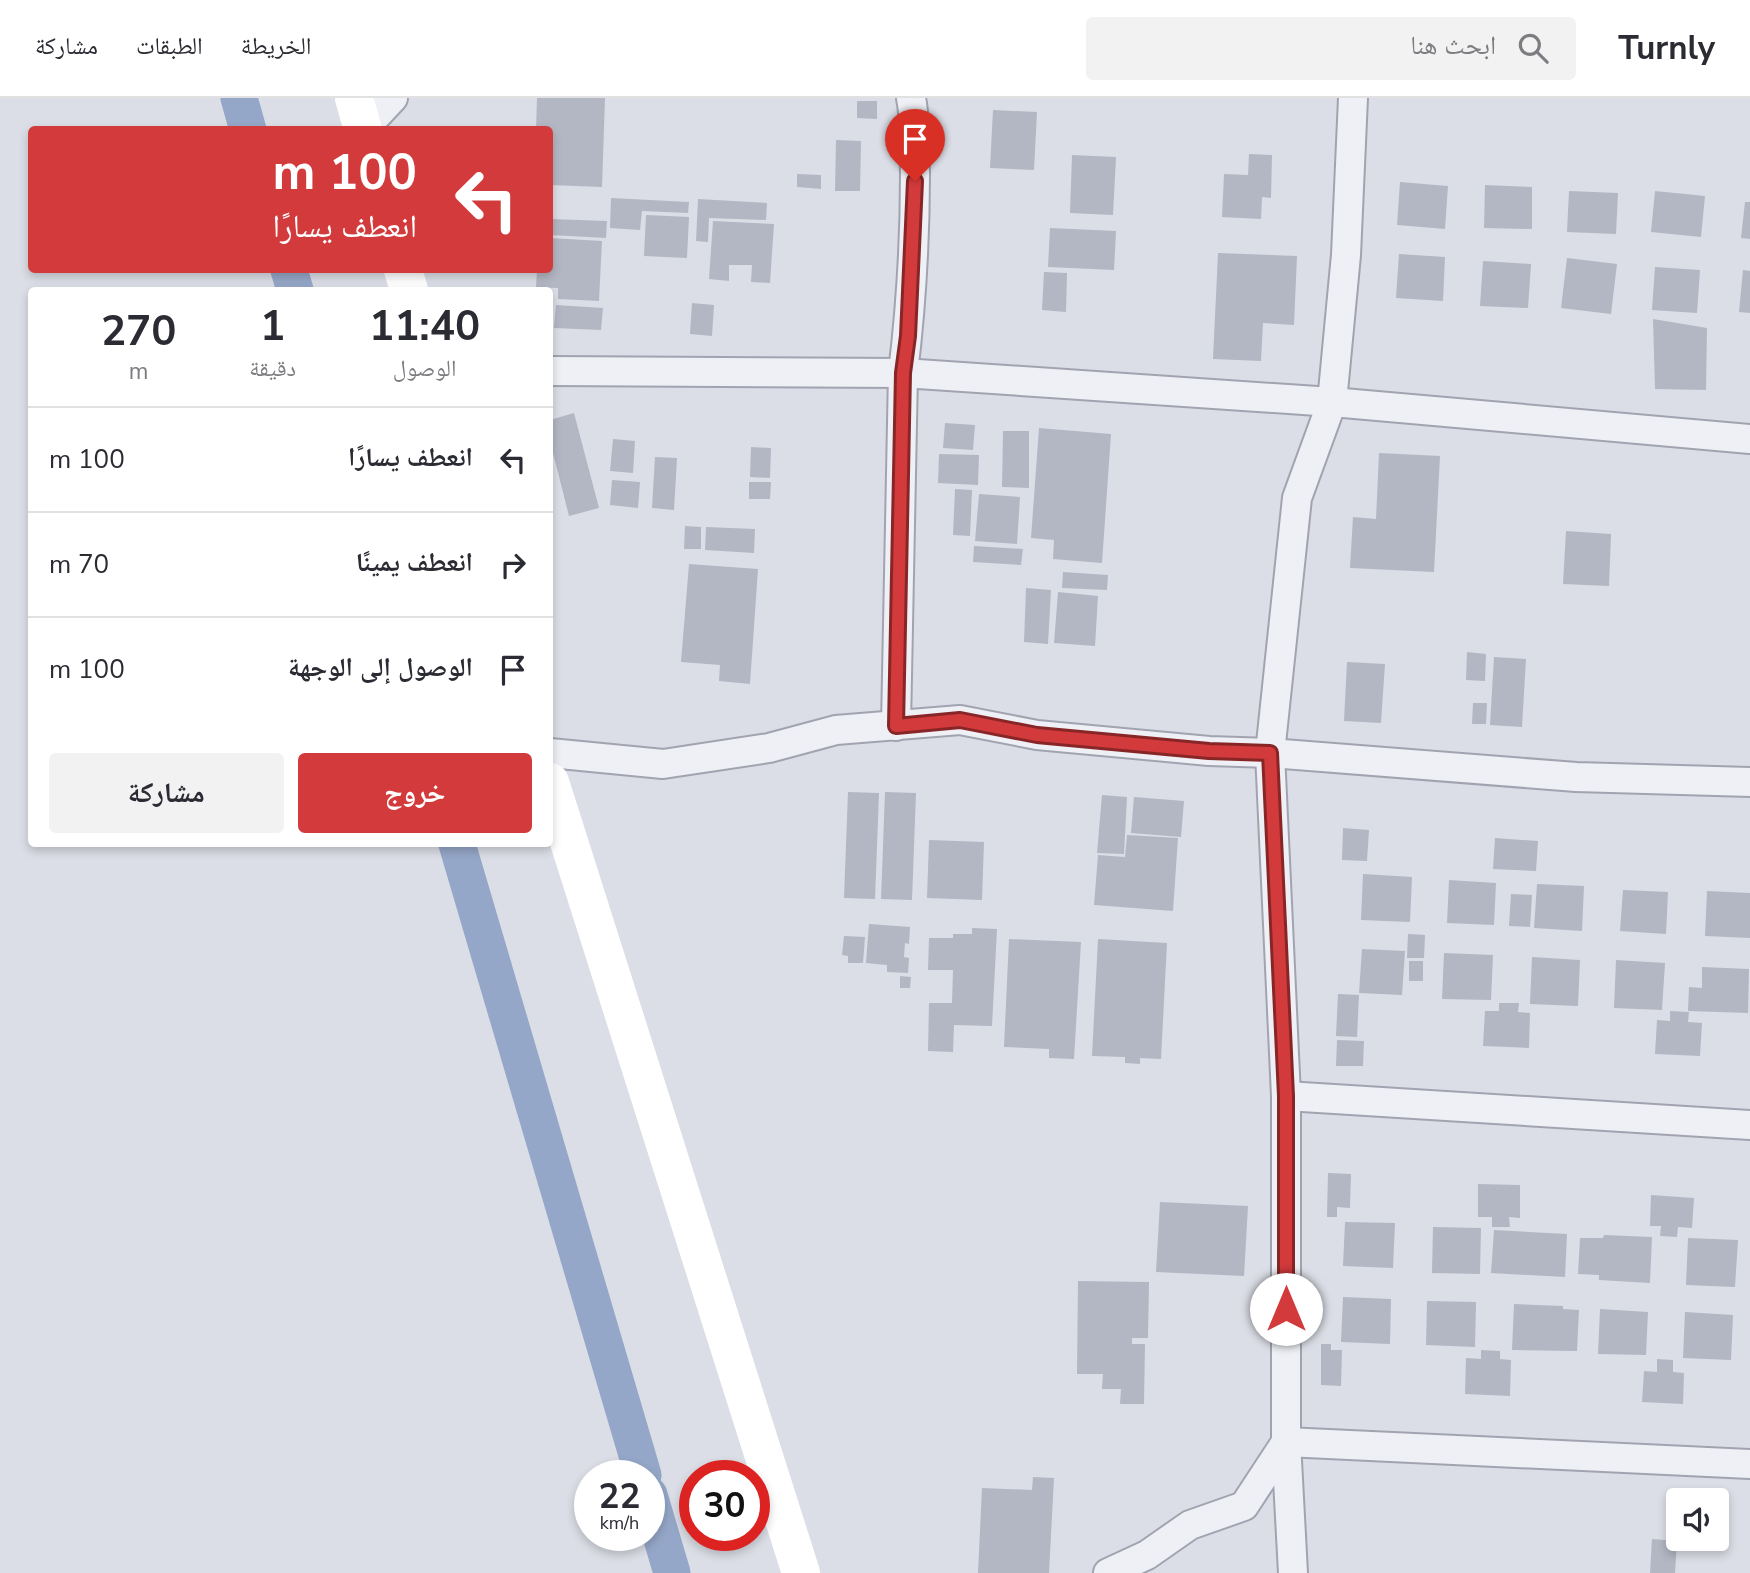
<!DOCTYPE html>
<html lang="ar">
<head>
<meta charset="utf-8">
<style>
	body { margin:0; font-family:"Nunito Sans","Noto Naskh Arabic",sans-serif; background:#f2f2f3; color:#2b2b33; direction:rtl; height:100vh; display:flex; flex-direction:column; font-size:26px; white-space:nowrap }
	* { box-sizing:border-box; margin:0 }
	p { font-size:23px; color:#7c7c81 }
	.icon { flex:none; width:38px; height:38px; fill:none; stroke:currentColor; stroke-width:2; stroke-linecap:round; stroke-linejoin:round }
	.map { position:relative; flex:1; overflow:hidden; direction:ltr }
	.side { position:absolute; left:28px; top:189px; width:525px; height:560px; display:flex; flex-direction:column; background:#fff; border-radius:7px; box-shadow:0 4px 10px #0003; direction:rtl }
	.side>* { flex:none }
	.guide { position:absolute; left:28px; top:28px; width:525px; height:147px; border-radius:7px; box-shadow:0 4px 10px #0003; direction:rtl; background:#d23a3c; color:#fff; overflow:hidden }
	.controls { position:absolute; left:1666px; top:1390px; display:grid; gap:14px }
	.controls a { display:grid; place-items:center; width:63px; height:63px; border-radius:7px; background:#fff; box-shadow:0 4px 10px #0003; font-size:35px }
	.speed { position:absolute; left:574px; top:1362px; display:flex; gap:14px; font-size:35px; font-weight:700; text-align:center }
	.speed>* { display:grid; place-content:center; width:91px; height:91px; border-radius:50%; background:#fff; box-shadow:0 4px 10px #0003; line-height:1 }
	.speed small { font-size:18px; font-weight:400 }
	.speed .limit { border:10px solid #d22; background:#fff; color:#111 }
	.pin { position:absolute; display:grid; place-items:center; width:60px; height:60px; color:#fff; margin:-72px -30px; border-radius:50% 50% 50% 0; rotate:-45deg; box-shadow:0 0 7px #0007 }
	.pin .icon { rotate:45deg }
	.me { position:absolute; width:77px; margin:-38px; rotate:0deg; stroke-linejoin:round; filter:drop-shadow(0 0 5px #0008) }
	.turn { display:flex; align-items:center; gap:24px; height:147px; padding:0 21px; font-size:32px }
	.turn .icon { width:91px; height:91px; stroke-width:2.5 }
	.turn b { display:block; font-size:49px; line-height:60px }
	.eta { display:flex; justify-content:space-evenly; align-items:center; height:119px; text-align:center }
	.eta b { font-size:42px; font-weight:700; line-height:49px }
	.primary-button { display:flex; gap:14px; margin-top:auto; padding:14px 21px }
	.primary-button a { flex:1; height:80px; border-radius:7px; background:#d23a3c; color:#fff; font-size:28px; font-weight:700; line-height:80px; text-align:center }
	.primary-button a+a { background:#f2f2f3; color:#2b2b33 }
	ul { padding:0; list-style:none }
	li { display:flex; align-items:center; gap:21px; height:105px; padding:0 21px; border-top:2px solid #e1e1e2 }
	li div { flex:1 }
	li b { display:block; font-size:26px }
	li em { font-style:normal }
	header { display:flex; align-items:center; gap:42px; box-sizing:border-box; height:98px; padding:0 35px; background:#fff; border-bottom:2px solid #e1e1e2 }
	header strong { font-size:33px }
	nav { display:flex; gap:38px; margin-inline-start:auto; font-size:24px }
	.search { width:490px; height:63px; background:#f2f2f3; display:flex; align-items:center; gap:18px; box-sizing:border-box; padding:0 24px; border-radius:7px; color:#7c7c81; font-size:26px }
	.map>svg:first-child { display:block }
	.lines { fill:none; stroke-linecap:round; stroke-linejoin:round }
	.canal { stroke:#95a7c8; stroke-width:37 }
	.building { fill:#b3b7c3 }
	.street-casing { stroke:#a1a4b0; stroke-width:32 }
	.street { stroke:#eef0f5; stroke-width:28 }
	.secondary { stroke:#fff; stroke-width:38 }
	.route-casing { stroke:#882627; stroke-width:18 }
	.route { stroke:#d23a3c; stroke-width:12 }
</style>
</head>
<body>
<header>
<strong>Turnly</strong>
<div class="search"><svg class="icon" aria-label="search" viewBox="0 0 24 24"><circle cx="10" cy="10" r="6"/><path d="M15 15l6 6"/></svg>ابحث هنا</div>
<nav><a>الخريطة</a><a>الطبقات</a><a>مشاركة</a></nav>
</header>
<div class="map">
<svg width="1750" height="1475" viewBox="0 0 1750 1475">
	<rect width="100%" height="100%" fill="#dbdee6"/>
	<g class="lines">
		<g class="canal">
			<polyline points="239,0 248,32"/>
			<polyline points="289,172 295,192"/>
			<polyline points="457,746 643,1377"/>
			<polyline points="649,1397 672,1475"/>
		</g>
	</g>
	<g class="building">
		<polygon points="537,0 605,0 602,89 550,87 550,32 536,32"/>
		<polygon points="857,3 877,3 877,21 857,20"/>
		<polygon points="993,12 1037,14 1034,72 990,70"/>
		<polygon points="836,42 861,43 860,93 835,93"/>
		<polygon points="1249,56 1272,57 1271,100 1262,99 1261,121 1222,119 1224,76 1248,77"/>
		<polygon points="1072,57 1116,59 1113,117 1070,115"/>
		<polygon points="797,76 821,77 821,91 797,89"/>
		<polygon points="1400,84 1448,88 1445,131 1397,127"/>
		<polygon points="1485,87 1532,89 1532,131 1484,130"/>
		<polygon points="1569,93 1618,95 1616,136 1567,134"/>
		<polygon points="1655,93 1705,98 1701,139 1651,134"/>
		<polygon points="611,100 689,104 688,115 642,113 640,132 610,130"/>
		<polygon points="698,101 767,105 766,122 709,120 708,144 696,143"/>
		<polygon points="1745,104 1750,104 1750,141 1741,140"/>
		<polygon points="646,117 689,119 687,160 644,158"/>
		<polygon points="550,121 607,123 606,140 550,137"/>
		<polygon points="713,123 774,126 770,185 751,184 752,167 729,167 729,183 709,181"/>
		<polygon points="1050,130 1116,133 1114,172 1048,169"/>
		<polygon points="550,140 602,143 599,203 558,201 558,190 536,189 537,172 550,172"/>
		<polygon points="1218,155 1297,158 1294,227 1263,225 1261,263 1213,261"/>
		<polygon points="1399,156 1445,159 1443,203 1396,200"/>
		<polygon points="1567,160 1617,166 1611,216 1561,210"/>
		<polygon points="1483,163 1531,166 1528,210 1480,208"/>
		<polygon points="1655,169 1700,172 1697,215 1652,212"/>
		<polygon points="1743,172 1750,173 1750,215 1739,214"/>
		<polygon points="1044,174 1067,175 1066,214 1042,212"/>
		<polygon points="692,205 714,207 712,238 690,236"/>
		<polygon points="556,207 603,210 601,232 554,230"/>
		<polygon points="1653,221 1707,230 1706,292 1655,291"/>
		<polygon points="574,315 599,410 569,418 550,343 550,322"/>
		<polygon points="945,325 975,327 973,352 943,350"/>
		<polygon points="1039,330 1111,336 1102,465 1053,461 1054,442 1031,440"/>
		<polygon points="1003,333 1029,333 1029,390 1002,389"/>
		<polygon points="613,341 635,343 633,375 610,373"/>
		<polygon points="751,349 771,350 770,380 750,379"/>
		<polygon points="1379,355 1440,358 1434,474 1350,470 1353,419 1376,421"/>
		<polygon points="939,356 979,357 978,387 938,385"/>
		<polygon points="655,359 677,360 674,412 652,410"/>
		<polygon points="612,382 640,384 638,410 610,407"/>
		<polygon points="749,384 771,384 770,401 749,401"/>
		<polygon points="955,391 972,392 970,438 953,437"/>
		<polygon points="979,396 1020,399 1017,446 975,443"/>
		<polygon points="685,428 701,429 701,451 684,451"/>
		<polygon points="706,429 755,431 754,455 705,452"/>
		<polygon points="1566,433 1611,436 1609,488 1563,486"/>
		<polygon points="974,448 1023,451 1021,467 973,464"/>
		<polygon points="689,466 758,471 750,586 719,583 720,567 681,564"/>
		<polygon points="1063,474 1108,477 1107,492 1062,490"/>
		<polygon points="1026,490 1051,492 1048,546 1024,544"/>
		<polygon points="1058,494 1098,498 1095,548 1054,545"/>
		<polygon points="1467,554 1486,556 1485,583 1466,582"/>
		<polygon points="1494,559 1526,561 1522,629 1490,627"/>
		<polygon points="1347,564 1385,566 1381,625 1344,623"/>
		<polygon points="1473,605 1487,605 1486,626 1472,626"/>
		<polygon points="848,694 879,695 875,801 844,800"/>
		<polygon points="885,694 916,695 912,802 881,801"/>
		<polygon points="1102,697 1127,699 1124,756 1097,755"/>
		<polygon points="1134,699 1184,703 1181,739 1131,735"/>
		<polygon points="1343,730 1369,732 1367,763 1342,762"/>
		<polygon points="1127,737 1178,740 1173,813 1094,807 1098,757 1125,759"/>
		<polygon points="1495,740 1538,743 1536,773 1493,771"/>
		<polygon points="929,742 984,744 982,802 927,800"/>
		<polygon points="1363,776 1412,779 1410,824 1361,822"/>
		<polygon points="1449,782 1496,785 1494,827 1447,825"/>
		<polygon points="1537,786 1584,788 1582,833 1534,830"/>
		<polygon points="1623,792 1668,794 1666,836 1620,833"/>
		<polygon points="1707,793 1750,795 1750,840 1705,838"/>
		<polygon points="1511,796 1532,797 1530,829 1509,828"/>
		<polygon points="869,826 910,829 909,846 905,845 904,859 909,860 908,875 887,874 887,867 866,865"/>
		<polygon points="972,830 997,831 992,928 954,927 953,954 928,953 929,905 952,905 953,872 928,872 929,840 953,840 953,836 972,836"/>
		<polygon points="1408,836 1425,837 1424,860 1407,860"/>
		<polygon points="844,838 865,839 863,865 848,865 848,858 842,857"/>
		<polygon points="1009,841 1081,844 1074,961 1049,960 1049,951 1004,949"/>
		<polygon points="1098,841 1167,845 1161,961 1140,960 1140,966 1125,965 1125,959 1092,958"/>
		<polygon points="1362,851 1405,853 1402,897 1359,895"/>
		<polygon points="1444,855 1493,857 1491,902 1442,901"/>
		<polygon points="1532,859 1580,862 1578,908 1530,906"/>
		<polygon points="1616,862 1665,865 1662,912 1614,910"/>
		<rect x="1409" y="863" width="14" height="20"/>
		<polygon points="1702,869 1749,871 1748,915 1688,913 1689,889 1702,890"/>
		<polygon points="900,878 911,879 910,890 900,890"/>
		<polygon points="1338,896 1359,897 1357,939 1336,938"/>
		<polygon points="1499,905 1519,905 1518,914 1530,915 1529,950 1483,948 1485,913 1499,913"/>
		<polygon points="1670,913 1689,914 1688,924 1702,925 1700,958 1655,956 1657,922 1670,923"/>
		<polygon points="1337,942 1364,943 1363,968 1336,968"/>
		<polygon points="1328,1075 1351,1076 1350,1110 1337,1109 1337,1119 1327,1119"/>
		<polygon points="1478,1086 1520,1087 1520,1120 1509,1119 1510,1129 1492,1129 1492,1119 1478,1119"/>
		<polygon points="1651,1097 1694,1100 1692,1130 1678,1129 1677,1139 1660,1138 1661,1128 1650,1128"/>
		<polygon points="1160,1104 1248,1108 1244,1178 1156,1174"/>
		<polygon points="1345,1124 1395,1125 1393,1170 1343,1168"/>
		<polygon points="1433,1129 1481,1130 1480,1176 1432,1175"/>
		<polygon points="1494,1132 1567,1136 1565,1179 1491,1175"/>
		<polygon points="1604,1137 1652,1139 1650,1185 1599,1182 1599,1177 1578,1176 1580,1140 1603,1140"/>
		<polygon points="1688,1140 1738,1142 1735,1189 1686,1187"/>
		<polygon points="1078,1183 1149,1184 1148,1240 1132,1240 1132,1246 1145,1246 1144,1306 1120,1306 1121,1291 1102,1291 1103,1276 1077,1276"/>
		<polygon points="1343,1199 1391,1201 1390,1246 1341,1244"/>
		<polygon points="1427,1203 1476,1204 1475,1249 1426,1247"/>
		<polygon points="1514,1206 1563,1208 1563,1211 1579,1212 1577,1253 1512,1252"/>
		<polygon points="1600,1211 1648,1214 1646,1257 1598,1256"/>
		<polygon points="1685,1214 1733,1217 1731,1262 1683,1260"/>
		<polygon points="1321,1246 1331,1246 1331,1252 1342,1252 1341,1288 1321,1287"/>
		<polygon points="1481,1252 1500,1253 1500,1261 1511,1262 1510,1298 1465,1296 1466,1260 1481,1261"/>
		<polygon points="1657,1261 1673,1262 1673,1274 1684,1275 1683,1306 1642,1304 1644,1273 1657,1274"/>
		<polygon points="1033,1379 1054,1380 1049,1475 978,1475 982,1390 1032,1392"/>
		<polygon points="1652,1441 1677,1443 1675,1475 1650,1475"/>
	</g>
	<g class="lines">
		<g class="street-casing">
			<g id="street">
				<polyline points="363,32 393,0"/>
				<polyline points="550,273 903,275 1332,304 1750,341"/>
				<path d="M896 628 903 275C911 209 915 142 915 75 914 50 916 25 911 0"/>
				<polyline points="550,655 663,666 769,650 836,632 960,622 1037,637 1209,653 1270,655 1576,679 1750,684"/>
				<polyline points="1286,998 1750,1027"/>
				<polyline points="1108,1475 1147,1457 1190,1427 1244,1408 1286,1344 1750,1366"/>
				<polyline points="1293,1475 1286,1344 1286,998 1270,655 1297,400 1332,304 1346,157 1353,0"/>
			</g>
		</g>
		<use href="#street" class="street"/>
		<g class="secondary">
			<polyline points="354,0 363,32"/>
			<polyline points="403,172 409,192"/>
			<polyline points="550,684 801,1475"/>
		</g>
	</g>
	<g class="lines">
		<g class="route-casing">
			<polyline id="route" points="915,83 908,238 903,275 896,628 960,622 1037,637 1209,653 1270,655 1286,998 1286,1211"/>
		</g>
		<use href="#route" class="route"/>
	</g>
</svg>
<div class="controls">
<a><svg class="icon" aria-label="sound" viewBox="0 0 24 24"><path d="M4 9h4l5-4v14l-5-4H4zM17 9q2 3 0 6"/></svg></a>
</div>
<div class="speed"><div>22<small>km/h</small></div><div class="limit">30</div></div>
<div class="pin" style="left:915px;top:83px;background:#d93025"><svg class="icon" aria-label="arrive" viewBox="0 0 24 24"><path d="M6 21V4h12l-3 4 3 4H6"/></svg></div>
<svg class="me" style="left:1286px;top:1211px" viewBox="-20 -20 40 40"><circle r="19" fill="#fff"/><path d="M0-13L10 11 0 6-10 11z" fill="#d23a3c"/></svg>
<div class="guide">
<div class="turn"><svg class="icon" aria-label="left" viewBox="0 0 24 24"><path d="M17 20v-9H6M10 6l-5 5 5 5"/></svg><div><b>100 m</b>انعطف يسارًا</div></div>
</div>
<section class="side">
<div class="eta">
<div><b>11:40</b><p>الوصول</p></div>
<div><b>1</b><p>دقيقة</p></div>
<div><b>270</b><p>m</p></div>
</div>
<ul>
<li><svg class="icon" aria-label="left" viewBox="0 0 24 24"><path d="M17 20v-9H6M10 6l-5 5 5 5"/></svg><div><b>انعطف يسارًا</b></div><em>100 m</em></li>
<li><svg class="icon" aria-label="right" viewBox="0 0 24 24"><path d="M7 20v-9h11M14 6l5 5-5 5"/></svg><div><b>انعطف يمينًا</b></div><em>70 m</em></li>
<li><svg class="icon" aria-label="arrive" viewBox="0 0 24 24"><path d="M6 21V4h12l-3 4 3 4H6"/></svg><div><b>الوصول إلى الوجهة</b></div><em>100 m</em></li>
</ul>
<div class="primary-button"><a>خروج</a><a>مشاركة</a></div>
</section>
</div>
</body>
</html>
